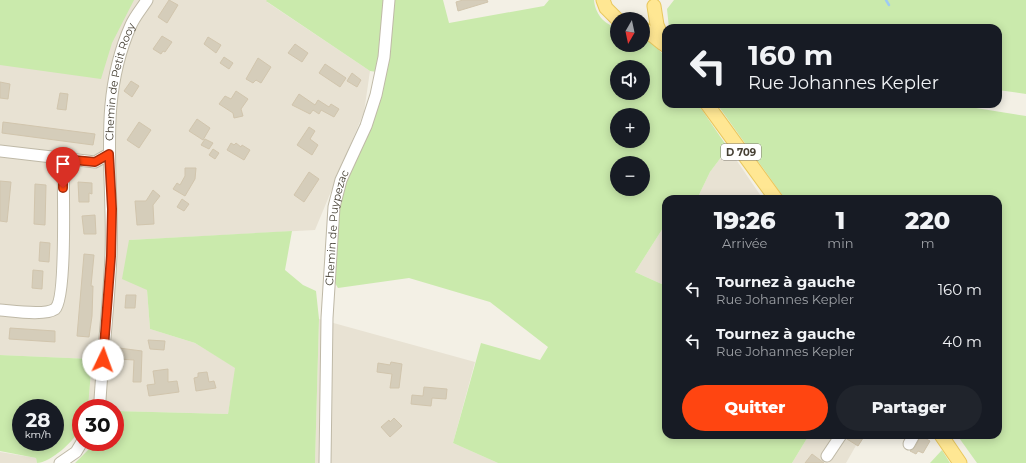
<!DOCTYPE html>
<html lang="fr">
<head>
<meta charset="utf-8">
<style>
	body { margin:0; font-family:Montserrat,sans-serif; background:#20242c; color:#f1f3f6; height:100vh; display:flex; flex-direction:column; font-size:15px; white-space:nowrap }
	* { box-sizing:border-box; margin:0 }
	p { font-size:13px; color:#9ea1a6 }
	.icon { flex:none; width:22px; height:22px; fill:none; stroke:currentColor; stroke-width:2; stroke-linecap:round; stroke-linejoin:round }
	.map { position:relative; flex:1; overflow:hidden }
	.panel { position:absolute; left:662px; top:195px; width:340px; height:244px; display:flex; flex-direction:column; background:#171b24; border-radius:12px; box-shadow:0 2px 10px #0003 }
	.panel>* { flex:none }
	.guide { position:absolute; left:662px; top:24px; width:340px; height:84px; border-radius:12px; box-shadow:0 2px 10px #0003; background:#171b24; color:#f1f3f6; overflow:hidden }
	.needle { width:26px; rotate:189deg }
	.controls { position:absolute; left:610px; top:12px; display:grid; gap:8px }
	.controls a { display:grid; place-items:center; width:40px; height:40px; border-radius:50%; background:#171b24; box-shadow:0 2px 10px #0003; font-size:20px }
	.speed { position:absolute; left:12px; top:399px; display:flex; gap:8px; font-size:20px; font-weight:700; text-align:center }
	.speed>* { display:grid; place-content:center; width:52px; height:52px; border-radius:50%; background:#171b24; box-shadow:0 2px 10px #0003; line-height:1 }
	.speed small { font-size:10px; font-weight:400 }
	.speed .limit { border:6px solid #d22; background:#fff; color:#111 }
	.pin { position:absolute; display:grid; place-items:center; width:34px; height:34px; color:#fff; margin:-41px -17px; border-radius:50% 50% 50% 0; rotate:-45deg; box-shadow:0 0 4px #0007 }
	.pin .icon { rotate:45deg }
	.me { position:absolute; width:44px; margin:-22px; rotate:3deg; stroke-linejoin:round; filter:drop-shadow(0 0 3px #0008) }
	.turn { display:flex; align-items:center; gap:14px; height:84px; padding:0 20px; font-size:18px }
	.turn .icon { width:52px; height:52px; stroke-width:2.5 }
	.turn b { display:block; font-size:28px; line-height:34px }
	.eta { display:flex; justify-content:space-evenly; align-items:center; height:68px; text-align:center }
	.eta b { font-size:24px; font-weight:800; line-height:28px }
	.primary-button { display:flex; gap:8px; margin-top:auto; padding:8px 20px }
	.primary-button a { flex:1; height:46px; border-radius:24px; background:#ff4511; color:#fff; font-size:16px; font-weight:800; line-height:46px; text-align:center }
	.primary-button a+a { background:#20242c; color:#f1f3f6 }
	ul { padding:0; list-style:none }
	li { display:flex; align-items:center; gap:12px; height:52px; padding:0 20px }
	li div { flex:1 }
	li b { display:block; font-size:15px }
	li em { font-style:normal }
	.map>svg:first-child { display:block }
	.residential { fill:#e8e2d3 }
	.green { fill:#caeaac; fill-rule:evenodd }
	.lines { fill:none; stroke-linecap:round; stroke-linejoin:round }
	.stream { stroke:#9ecbf3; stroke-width:2.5 }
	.building { fill:#d5cdba; stroke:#d1c5ad }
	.minor-casing { stroke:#bfb9a7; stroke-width:13 }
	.major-casing { stroke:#e9c85e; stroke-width:15 }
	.minor { stroke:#fff; stroke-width:11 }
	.major { stroke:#ffe793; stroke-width:13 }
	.route-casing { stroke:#a62d0b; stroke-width:10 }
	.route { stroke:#ff4511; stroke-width:7 }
	.labels { text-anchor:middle; stroke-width:3.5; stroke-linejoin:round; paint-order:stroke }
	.shield { fill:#fff; stroke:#7e7971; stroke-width:1 }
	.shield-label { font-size:10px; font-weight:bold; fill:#464034 }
	.street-label { font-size:11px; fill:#464034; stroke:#fff }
</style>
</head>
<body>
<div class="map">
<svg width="1026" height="463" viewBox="0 0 1026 463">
	<rect width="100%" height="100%" fill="#f3f0e5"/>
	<g class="residential">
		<polygon points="0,0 267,0 267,2 370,71 364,112 315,230 129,240 147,290 150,329 195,343 236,368 228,414 115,411 115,408 88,408 92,359 0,355"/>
		<polygon points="728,148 763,199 697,199 710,172"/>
		<polygon points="663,228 666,230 666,286 635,272"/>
		<polygon points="319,319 475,362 453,443 498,463 315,463"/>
		<polygon points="809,435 862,435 846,463 792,463"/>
		<polygon points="0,452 36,458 37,463 0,463"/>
	</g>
	<g class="green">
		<polygon points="0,0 134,0 112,43 101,79 0,65"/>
		<path d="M267 0H443L449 23 544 6 549 0H594C595 13 604 25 617 27V45H643V34L666 57V104H698L728 148 710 172 697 199H666V230L663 228 635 272 666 286V435H809L792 463H498L453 443 481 343 540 360 548 347 490 302 409 278 338 288 335 283 338 217 346 182 374 120 385 73 370 71 266 1ZM617 67H643V93H617ZM617 115H643V141H617ZM617 163H643V189H617Z"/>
		<polygon points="674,0 1026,0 1026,94 998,90 998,28 669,28 667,9"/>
		<polygon points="717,104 951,104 1026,116 1026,463 977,463 957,435 998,435 998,199 785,199"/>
		<polygon points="292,231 285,270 303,285 316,291 319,319 315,463 75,463 89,449 92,442 115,442 115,411 228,414 235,368 195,343 150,329 147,290 122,279 129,240"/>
		<path d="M0 355 92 359 88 408H81C81 414 82 422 81 427 76 440 50 463 37 463L36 458 0 451ZM21 408H55V442H21Z"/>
		<polygon points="942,450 950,463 930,463"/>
	</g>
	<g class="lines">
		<polyline class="stream" points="886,0 889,5"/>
	</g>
	<g class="building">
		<polygon points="169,0 178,5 167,23 158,17"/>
		<polygon points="463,0 487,0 488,2 458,11 456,2"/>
		<polygon points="162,36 172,42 165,52 163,51 161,54 153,49"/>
		<polygon points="208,37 221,45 216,53 204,44"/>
		<polygon points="295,44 308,53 302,62 288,53"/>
		<polygon points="224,57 233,63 229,69 220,63"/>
		<polygon points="258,58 271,67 261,83 256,80 253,83 246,79"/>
		<polygon points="325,64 346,78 340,87 319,73"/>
		<polygon points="352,73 361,80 357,87 347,81"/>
		<polygon points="131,81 139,86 132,97 124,91"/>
		<polygon points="0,82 10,84 8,99 0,98"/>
		<polygon points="236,91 248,99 241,109 243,116 234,118 233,113 219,104 225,96 231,99"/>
		<polygon points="60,93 68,94 66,110 57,109"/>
		<polygon points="299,94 315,105 318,100 329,107 331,104 339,109 334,117 321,110 319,114 313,110 310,114 292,105"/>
		<polygon points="197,119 210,128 203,140 189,131"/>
		<polygon points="3,122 95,134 93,145 2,133"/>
		<polygon points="139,122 151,130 139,148 127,140"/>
		<polygon points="309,127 315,131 310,139 318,145 312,155 297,145"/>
		<polygon points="205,139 213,143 209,149 201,145"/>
		<polygon points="231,143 234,145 236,143 241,147 242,145 250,150 244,160 227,150"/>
		<polygon points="213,149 219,153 215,159 209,155"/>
		<polygon points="185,168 196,168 195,179 185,196 173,189 177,183 180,185 185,176"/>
		<polygon points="309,172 319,179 304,202 294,195"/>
		<polygon points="0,181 11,182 7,222 0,221"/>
		<polygon points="78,182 92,183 92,194 89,193 89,202 79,202"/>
		<polygon points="35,184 46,185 45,225 34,224"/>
		<polygon points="153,190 160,196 153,205 154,224 137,225 135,201 146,201"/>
		<polygon points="182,199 189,204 184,211 177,207"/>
		<polygon points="95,215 96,234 84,234 82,216"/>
		<polygon points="40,242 50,243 49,262 39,261"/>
		<polygon points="84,254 94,255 91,286 93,286 92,316 89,337 77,336"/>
		<polygon points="33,270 43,271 42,289 32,288"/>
		<polygon points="126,295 136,295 135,308 125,308"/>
		<polygon points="10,328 55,331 55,342 9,339"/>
		<polygon points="148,340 165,341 164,350 150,349"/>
		<polygon points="119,348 142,351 141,382 133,382 134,360 118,359"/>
		<polygon points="391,362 402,364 399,388 390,388 392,374 377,372 378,363 390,365"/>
		<polygon points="168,369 168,382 177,381 179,392 149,396 147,385 155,384 153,371"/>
		<polygon points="207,372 209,382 214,381 216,388 196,391 194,378 198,377 198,373"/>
		<polygon points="424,387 447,389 446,399 432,398 431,406 411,404 412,395 423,396"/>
		<polygon points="394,418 402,426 390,437 381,427 389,420 390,422"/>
		<polygon points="848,435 865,435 858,446 847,439"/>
		<polygon points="921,436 930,441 923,453 918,451 916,454 910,451 915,447"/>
		<polygon points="812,454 824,463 805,463"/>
	</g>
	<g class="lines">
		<g class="minor-casing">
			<g id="minor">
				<polyline points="0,151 95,162 109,154"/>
				<path d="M0 310C13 311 45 316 55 309 67 299 63 181 63 159"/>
				<path id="s1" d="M98 408 100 400C103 352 109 303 111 255 114 176 97 101 131 25 135 16 142 8 147 0"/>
				<polyline points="909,444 914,435"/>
				<polyline points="827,456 841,435"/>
				<polyline points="60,463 76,452 82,442"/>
				<path id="s2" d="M325 463 327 318 334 207 341 180 366 126 376 95 384 57 389 0"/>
			</g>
		</g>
		<g class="major-casing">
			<g id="major">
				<polyline points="603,0 606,8 617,19"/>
				<polyline points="654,6 657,25 666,46"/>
				<polyline points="643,28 663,44"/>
				<polyline points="707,104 776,199"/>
				<polyline points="941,435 960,463"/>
			</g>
		</g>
		<use href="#minor" class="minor"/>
		<use href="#major" class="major"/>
	</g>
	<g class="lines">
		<g class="route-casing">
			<polyline id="route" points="63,188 63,159 95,162 109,154 112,209 111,256 103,360"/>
		</g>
		<use href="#route" class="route"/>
	</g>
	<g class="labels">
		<rect class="shield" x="721" y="144" width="40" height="16" rx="3"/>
		<g class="shield-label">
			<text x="741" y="156">D 709</text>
		</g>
		<g class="street-label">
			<text dy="4" stroke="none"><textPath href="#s1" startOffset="328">Chemin de Petit Rooy</textPath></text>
			<text dy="4" stroke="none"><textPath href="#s2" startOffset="236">Chemin de Puypezac</textPath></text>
		</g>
	</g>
</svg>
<div class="controls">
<a><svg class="needle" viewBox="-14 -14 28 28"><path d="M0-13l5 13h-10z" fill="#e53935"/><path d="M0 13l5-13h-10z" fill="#9ea1a6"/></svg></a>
<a><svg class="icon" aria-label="sound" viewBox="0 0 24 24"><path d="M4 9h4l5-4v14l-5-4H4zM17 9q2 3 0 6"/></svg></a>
<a>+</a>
<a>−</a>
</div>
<div class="speed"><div>28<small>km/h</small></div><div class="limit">30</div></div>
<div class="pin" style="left:63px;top:188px;background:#d93025"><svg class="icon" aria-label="arrive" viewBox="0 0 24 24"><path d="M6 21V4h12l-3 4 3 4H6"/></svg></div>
<svg class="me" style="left:103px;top:360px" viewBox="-20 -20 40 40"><circle r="19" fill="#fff"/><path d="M0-13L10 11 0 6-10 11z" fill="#ff4511"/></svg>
<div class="guide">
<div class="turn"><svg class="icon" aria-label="left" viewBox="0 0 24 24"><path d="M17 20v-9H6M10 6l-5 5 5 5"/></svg><div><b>160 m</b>Rue Johannes Kepler</div></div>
</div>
<section class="panel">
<div class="eta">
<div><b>19:26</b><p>Arrivée</p></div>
<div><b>1</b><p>min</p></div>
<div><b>220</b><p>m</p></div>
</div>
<ul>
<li><svg class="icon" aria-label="left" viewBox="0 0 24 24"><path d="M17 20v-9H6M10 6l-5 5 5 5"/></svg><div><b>Tournez à gauche</b><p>Rue Johannes Kepler</p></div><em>160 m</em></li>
<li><svg class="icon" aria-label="left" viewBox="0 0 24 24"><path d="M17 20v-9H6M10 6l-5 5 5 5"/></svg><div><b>Tournez à gauche</b><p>Rue Johannes Kepler</p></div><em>40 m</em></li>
</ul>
<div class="primary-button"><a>Quitter</a><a>Partager</a></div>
</section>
</div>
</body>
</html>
